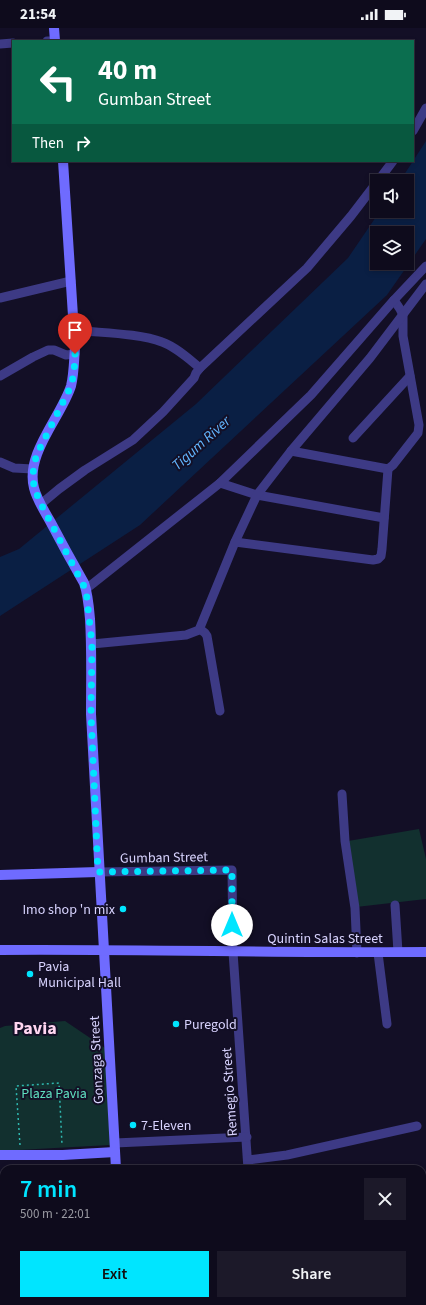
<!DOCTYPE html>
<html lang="en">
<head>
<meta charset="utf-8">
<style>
	body { margin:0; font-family:"Source Sans 3",sans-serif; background:#1c1929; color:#f1f3f6; height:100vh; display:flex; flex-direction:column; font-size:15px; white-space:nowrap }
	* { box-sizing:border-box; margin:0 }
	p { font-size:13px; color:#9b9ba3 }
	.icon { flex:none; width:22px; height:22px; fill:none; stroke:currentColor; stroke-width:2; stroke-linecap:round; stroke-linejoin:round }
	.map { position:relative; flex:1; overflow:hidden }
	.drawer { position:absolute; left:0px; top:1137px; width:426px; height:140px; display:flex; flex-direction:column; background:#0e0b1c; border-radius:12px 12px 0 0; box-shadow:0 2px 6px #0003,0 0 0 1px #2e2b3b }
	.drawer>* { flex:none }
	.guide { position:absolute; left:12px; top:12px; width:402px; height:122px; border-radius:0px; box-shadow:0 2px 6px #0003,0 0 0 1px #2e2b3b; background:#0b6e4f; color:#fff; overflow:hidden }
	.tools { position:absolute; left:370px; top:146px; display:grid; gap:8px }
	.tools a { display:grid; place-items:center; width:44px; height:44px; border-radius:0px; background:#0e0b1c; box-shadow:0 2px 6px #0003,0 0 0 1px #2e2b3b; font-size:20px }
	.pin { position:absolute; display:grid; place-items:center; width:34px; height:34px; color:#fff; margin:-41px -17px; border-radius:50% 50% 50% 0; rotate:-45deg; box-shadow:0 0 4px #0007 }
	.pin .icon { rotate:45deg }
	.me { position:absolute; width:44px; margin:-22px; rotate:0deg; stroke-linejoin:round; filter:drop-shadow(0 0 3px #0008) }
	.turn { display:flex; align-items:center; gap:14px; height:84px; padding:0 20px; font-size:18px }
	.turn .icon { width:52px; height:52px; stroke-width:2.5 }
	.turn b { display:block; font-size:28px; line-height:34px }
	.then { display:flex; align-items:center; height:38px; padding:0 20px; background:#0003; gap:8px; font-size:15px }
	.round { display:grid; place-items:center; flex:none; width:42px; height:42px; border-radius:0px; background:#1c1929 }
	.overview { display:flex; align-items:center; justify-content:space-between; height:68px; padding:0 20px }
	h1 { font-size:24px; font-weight:600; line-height:30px; color:#00e5ff }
	.cta { display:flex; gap:8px; margin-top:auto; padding:8px 20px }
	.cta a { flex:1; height:46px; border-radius:0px; background:#00e5ff; color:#111; font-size:16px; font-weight:600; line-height:46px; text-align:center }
	.cta a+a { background:#1c1929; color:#f1f3f6 }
	.status { display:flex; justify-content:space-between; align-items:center; height:28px; padding:0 20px; background:#0e0b1c; direction:ltr }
	.status svg { height:11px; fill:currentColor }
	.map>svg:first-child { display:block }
	.green { fill:#12302f }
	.water { fill:#0a1f44; fill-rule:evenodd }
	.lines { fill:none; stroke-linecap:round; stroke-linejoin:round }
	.path { stroke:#2fb8b0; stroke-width:1.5; stroke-dasharray:2 3; stroke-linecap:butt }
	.street { stroke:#3d3a85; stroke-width:9 }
	.secondary { stroke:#6f6bff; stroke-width:10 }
	.route { stroke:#00e5ff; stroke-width:7; stroke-dasharray:0 12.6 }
	.poi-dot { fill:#00e5ff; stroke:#130f26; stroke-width:1.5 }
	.labels { text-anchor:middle; stroke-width:4; stroke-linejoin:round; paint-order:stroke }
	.street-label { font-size:14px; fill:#d9d4ff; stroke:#130f26 }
	.poi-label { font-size:14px; fill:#d9d4ff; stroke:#130f26; text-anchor:start }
	.park-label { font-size:14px; fill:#5fe0c0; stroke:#130f26 }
	.water-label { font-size:15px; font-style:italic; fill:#62b6ff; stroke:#130f26 }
	.district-label { font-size:18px; font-weight:bold; fill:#ffd6f0; stroke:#130f26 }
</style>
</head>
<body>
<div class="status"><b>21:54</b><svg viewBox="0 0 49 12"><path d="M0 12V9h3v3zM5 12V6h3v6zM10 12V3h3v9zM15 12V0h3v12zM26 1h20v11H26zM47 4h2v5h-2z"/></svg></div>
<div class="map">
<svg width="426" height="1277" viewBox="0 0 426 1277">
	<rect width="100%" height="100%" fill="#130f26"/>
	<g class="green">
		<polygon points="419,801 426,831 426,871 356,879 348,813"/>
		<polygon points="65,993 105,1020 110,1117 0,1123 0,1000 5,998"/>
	</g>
	<path class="water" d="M426 113V211L387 267 140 497 0 588V529L19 521 196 376 348 230 380 183H407V153H400ZM377 205H407V235H377Z"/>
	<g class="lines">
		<polyline class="path" points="20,1117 16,1058 59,1055 62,1117"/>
		<g class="street">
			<polyline points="47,13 55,13"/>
			<polyline points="0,16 13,15"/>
			<polyline points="413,103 426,80"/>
			<polyline points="378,153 393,133"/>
			<polyline points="0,270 71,253"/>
			<path d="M74 302C99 305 139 305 162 314 176 319 189 331 200 340"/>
			<polyline points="0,348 33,329 48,322 54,322 66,327 75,326"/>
			<polyline points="353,410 410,348"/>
			<polyline points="291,423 388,441 393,437 418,405 419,397 403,308 403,287 400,281 394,272"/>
			<polyline points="0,434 14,440 33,441"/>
			<polyline points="220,455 257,467 384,490"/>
			<polyline points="41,476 59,461 85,442 133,412 163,384 194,350 196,345 200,340 307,240 351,188 377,154"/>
			<polyline points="235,514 373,532 378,531 381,528 382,521 388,441"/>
			<polyline points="86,561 220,455 311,367 394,272 426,238"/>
			<polyline points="200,601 205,605 207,608 220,683"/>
			<polyline points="92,616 186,607 199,602 235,514 257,467 291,423 370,330 426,256"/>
			<polyline points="342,766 345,813 355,880 357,925"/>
			<polyline points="98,844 232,842 233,924 248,1141"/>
			<polyline points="395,877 398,924"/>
			<polyline points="378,925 387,996"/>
			<polyline points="115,1115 247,1109"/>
			<polyline points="248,1132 287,1127 417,1098"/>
		</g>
		<g class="secondary">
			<polyline points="54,0 55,13"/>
			<path d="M63 133 75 319C74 332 74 346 71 358 61 389 25 426 34 460 37 472 44 482 50 493 61 514 72 534 84 555 88 566 89 579 90 591 92 623 91 655 91 686L116 1141"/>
			<polyline points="0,847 98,844"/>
			<path d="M0 922C142 921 284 925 426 924"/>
			<polyline points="0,1127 63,1127 115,1124"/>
			<polyline points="0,1267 4,1267"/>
			<polyline points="124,1273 124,1277"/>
		</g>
	</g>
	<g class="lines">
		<polyline class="route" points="75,326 74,346 70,360 39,422 34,435 33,447 34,460 41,476 86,562 92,616 91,686 98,844 232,842 232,897"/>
	</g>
	<g class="poi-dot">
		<circle cx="123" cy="881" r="4"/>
		<circle cx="30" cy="946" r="4"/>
		<circle cx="176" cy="996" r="4"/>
		<circle cx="133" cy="1097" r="4"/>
	</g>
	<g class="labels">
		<g class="street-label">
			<text transform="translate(164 829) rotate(-1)" y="5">Gumban Street</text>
			<text x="325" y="915">Quintin Salas Street</text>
			<text transform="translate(96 1032) rotate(-93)" y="5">Gonzaga Street</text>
			<text transform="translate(229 1064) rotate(-94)" y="5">Remegio Street</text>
		</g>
		<g class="poi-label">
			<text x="115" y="886" text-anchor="end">Imo shop 'n mix</text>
			<text x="38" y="943">Pavia<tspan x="38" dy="16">Municipal Hall</tspan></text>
			<text x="184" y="1001">Puregold</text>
			<text x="141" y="1102">7-Eleven</text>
		</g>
		<g class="park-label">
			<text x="54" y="1070">Plaza Pavia</text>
		</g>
		<g class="water-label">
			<text transform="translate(201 415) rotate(-42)" y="5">Tigum River</text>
		</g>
		<g class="district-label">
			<text x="35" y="1006">Pavia</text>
		</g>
	</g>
</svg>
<div class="tools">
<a><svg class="icon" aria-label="sound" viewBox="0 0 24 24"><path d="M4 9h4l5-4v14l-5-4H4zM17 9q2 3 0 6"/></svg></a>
<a><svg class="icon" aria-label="layers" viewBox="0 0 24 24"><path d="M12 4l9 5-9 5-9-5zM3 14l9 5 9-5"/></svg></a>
</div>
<div class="pin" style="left:75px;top:326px;background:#d93025"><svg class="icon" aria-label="arrive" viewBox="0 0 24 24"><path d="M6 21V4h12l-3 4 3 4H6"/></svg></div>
<svg class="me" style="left:232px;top:897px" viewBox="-20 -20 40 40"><circle r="19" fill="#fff"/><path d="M0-13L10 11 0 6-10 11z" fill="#00e5ff"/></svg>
<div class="guide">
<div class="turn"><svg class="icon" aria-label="left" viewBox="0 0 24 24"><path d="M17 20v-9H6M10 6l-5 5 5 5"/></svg><div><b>40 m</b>Gumban Street</div></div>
<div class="then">Then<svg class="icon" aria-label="right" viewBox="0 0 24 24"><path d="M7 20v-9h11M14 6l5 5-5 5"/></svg></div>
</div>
<section class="drawer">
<div class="overview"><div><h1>7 min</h1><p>500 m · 22:01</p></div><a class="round"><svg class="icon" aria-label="close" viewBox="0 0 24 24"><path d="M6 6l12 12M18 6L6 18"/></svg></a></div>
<div class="cta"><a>Exit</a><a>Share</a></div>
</section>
</div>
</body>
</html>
